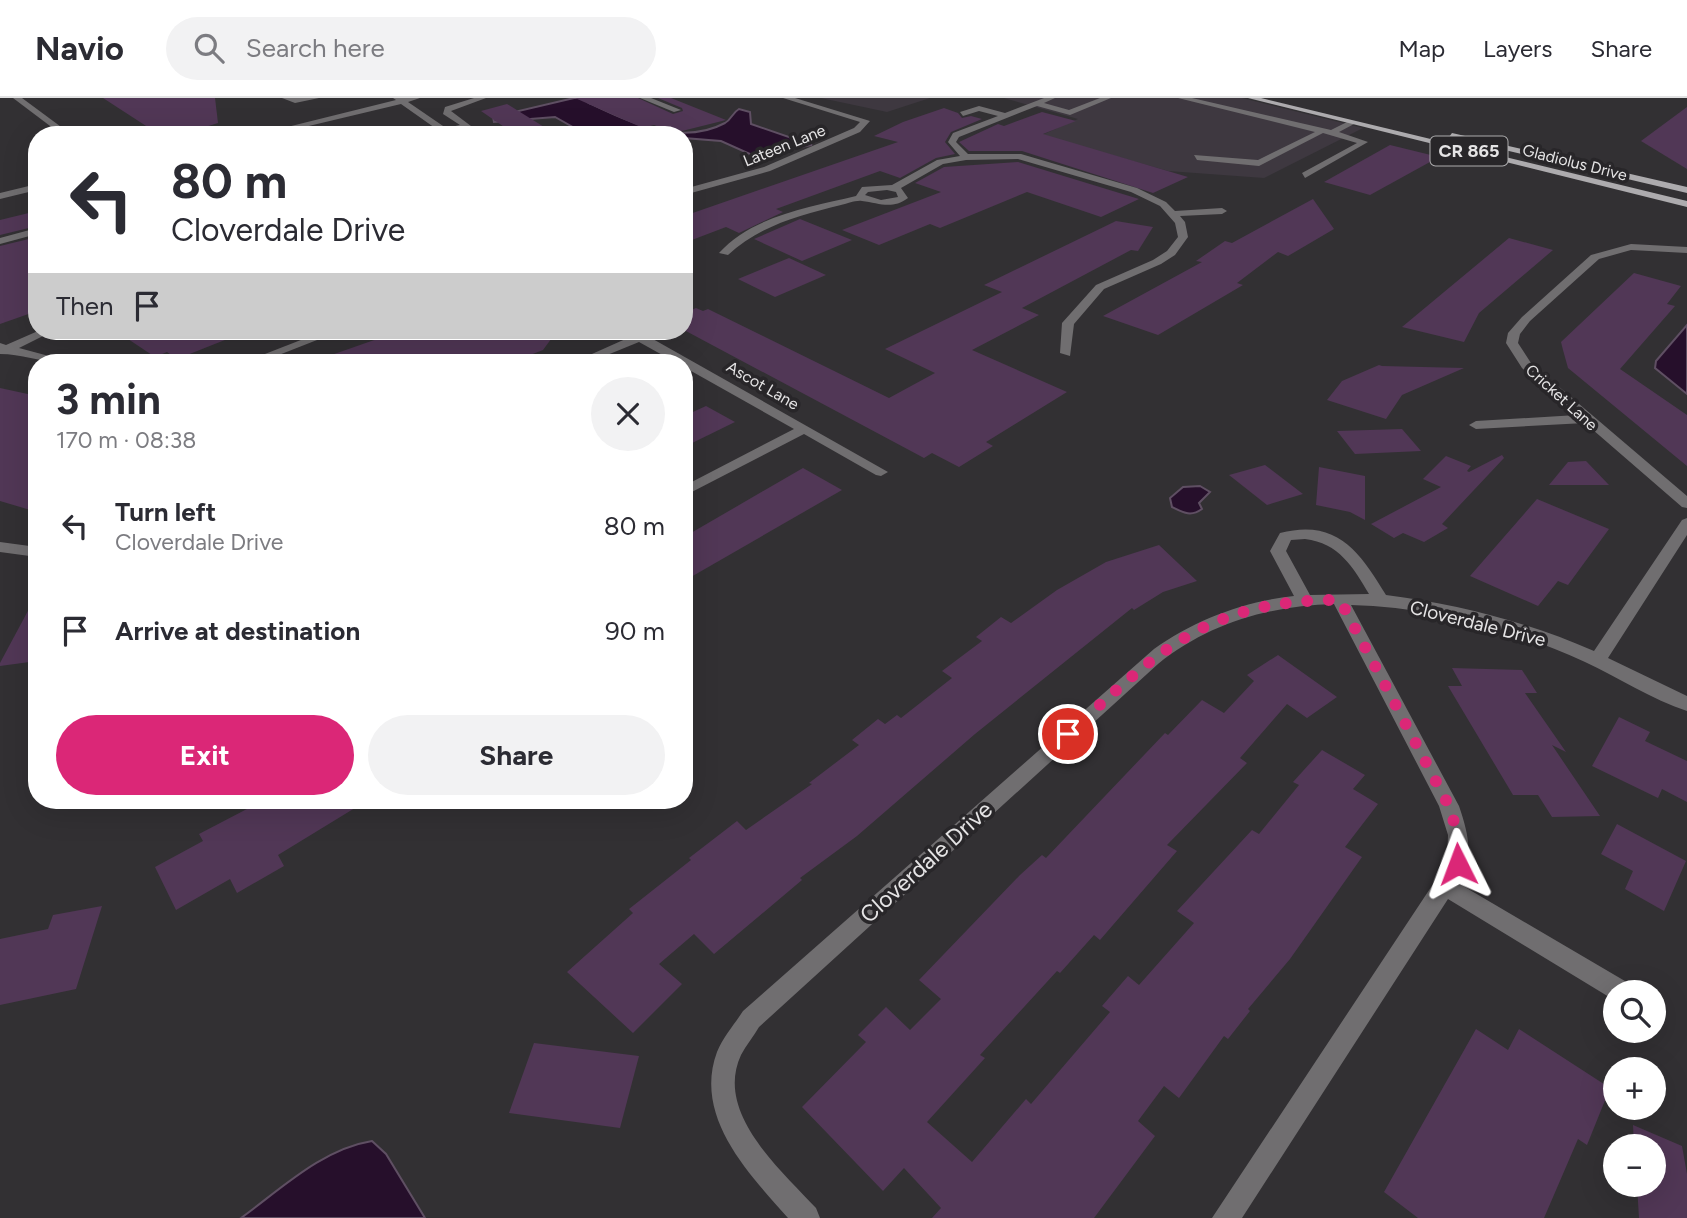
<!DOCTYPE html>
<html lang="en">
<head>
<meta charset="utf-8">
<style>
	body { margin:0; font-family:Figtree,sans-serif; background:#f2f2f3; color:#2b2b33; height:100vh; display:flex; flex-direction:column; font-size:26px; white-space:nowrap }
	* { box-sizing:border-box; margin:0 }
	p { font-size:23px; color:#7c7c81 }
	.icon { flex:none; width:38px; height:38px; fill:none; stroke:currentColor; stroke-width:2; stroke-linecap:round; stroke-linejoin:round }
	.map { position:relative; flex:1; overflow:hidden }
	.side { position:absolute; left:28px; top:256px; width:665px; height:455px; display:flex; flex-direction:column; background:#fff; border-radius:28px; box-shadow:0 7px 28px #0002 }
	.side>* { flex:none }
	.guide { position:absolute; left:28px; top:28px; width:665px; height:214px; border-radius:28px; box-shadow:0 7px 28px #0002; background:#fff; color:#2b2b33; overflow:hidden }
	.controls { position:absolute; left:1603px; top:882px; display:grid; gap:14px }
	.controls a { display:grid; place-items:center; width:63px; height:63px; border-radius:50%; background:#fff; box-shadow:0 7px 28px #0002; font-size:35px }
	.pin { position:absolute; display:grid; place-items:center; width:60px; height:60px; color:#fff; margin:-30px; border:4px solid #fff; border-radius:50%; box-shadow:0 2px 7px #0007 }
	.me { position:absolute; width:77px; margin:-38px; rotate:357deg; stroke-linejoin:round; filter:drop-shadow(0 0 5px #0008) }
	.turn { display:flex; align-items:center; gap:24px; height:147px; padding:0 28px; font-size:32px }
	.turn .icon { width:91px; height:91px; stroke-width:2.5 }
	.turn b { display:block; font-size:49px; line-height:60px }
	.then { display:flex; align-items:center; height:66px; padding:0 28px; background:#0003; gap:14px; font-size:26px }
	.round { display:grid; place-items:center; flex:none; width:74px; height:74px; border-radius:37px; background:#f2f2f3 }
	.overview { display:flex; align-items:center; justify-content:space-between; height:119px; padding:0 28px }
	h1 { font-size:42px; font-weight:700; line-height:52px }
	.primary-button { display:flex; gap:14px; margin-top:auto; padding:14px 28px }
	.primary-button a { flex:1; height:80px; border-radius:42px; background:#db2777; color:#fff; font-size:28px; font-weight:700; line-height:80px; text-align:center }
	.primary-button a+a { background:#f2f2f3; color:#2b2b33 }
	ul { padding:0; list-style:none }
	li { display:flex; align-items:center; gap:21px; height:105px; padding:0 28px }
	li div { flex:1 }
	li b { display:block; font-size:26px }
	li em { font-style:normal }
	header { display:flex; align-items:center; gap:42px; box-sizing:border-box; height:98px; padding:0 35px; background:#fff; border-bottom:2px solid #e1e1e2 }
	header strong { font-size:33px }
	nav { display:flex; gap:38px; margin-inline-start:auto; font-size:24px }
	.search { width:490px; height:63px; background:#f2f2f3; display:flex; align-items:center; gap:18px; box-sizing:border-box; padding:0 24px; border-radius:38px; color:#7c7c81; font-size:26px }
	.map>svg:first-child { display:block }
	.built { fill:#3e3840 }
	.water { fill:#260f2b; stroke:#5f4f63; stroke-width:2 }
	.building { fill:#513756 }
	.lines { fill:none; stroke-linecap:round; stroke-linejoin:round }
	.minor { fill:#706e70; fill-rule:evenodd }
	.major { fill:#adabae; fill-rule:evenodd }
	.route { stroke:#db2777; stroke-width:12; stroke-dasharray:0 21.6 }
	.labels { text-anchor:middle; stroke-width:7; stroke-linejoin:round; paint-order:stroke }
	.far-street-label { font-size:16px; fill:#e5e4e5; stroke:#282629 }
	.shield { fill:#282629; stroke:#acabad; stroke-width:2 }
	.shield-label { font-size:18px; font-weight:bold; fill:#e5e4e5 }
	.street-label { font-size:19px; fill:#e5e4e5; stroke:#282629 }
	.near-street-label { font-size:23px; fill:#e5e4e5; stroke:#282629 }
</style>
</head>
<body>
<header>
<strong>Navio</strong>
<div class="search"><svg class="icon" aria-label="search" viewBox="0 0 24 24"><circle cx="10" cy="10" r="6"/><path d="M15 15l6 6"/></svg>Search here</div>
<nav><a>Map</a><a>Layers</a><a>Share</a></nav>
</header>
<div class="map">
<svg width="1687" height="1120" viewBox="0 0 1687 1120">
	<rect width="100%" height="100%" fill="#323033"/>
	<g class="built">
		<polygon points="821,0 930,0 887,14"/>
		<polygon points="1004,0 1242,0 1363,30 1264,80 1168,73 1042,37 1078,21"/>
	</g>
	<g class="water">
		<path d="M574 0H594L589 5C629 24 680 49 725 25 732 21 732 15 739 11L750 14 751 26 812 47 752 57 721 43 684 40V37H587L555 19 494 24 493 19Z"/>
		<polygon points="1687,227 1687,296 1655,270 1656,263"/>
		<path d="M1200 388 1210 394 1199 405 1202 411C1191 419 1184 415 1172 409L1170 400 1183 389Z"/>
		<path d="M372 1043 386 1056 425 1120H241C281 1091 322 1051 372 1043Z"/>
	</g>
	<g class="building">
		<polygon points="103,0 215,0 218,25 180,37 160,37"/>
		<polygon points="575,0 638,0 673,16 683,13 682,10 658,0 671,0 726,22 674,35 654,27 643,30"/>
		<polygon points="507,6 557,37 516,37 481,13"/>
		<polygon points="1687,9 1687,71 1641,43"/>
		<polygon points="944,10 958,15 962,20 971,18 982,21 951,34 945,44 955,56 936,60 900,80 880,73 776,111 783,114 739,135 726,129 684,145 684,118 898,44 874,38 903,24"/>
		<polygon points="1042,14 1076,23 1043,36 1188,79 1153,95 1022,53 969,53 959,44 998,26 1004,28"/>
		<polygon points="1390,47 1439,59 1370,97 1324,84"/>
		<polygon points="1018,64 1139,101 1101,119 1027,94 940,130 930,126 879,147 842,132 941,94 915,85 944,69"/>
		<polygon points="1313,101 1334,131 1288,158 1278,154 1237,185 1243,187 1158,237 1103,218 1202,164 1196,163 1225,143 1232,145"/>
		<polygon points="37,113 37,128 0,137 0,122"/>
		<polygon points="800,121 852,142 802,163 754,141"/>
		<polygon points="1116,123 1153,129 1138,153 1131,152 1022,210 1039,217 972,252 1067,294 986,344 993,348 959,369 932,355 924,360 684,232 684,215 696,210 703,213 708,211 889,300 935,275 885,251 1002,194 984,187"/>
		<polygon points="37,139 37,213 0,226 0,148"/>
		<polygon points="1509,140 1553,152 1479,215 1464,244 1402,229"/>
		<polygon points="789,160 826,177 775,199 738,181"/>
		<polygon points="1634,175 1681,188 1667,206 1675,208 1620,271 1687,317 1687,368 1568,270 1563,252 1561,244"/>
		<polygon points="116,233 245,233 245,234 177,261 167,254 155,259"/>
		<polygon points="400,233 557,233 543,252 512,264 320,264 320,261"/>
		<polygon points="1379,267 1382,268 1464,270 1402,297 1386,321 1327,302 1342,283"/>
		<polygon points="0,290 37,298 37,414 0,403"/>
		<polygon points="706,308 735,324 684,349 684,318"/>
		<polygon points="1402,331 1421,353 1355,356 1337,333"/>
		<polygon points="1502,357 1504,360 1442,426 1448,430 1424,444 1403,435 1394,440 1371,426 1441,389 1423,381 1446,358 1471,368 1467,373 1469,374"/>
		<polygon points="1586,363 1609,387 1549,387 1568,364"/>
		<polygon points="1265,367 1303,396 1267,407 1229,377"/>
		<polygon points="1319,369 1365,378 1365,422 1350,414 1316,407"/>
		<polygon points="803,370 842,392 684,483 684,439"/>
		<polygon points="1537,401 1609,431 1568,487 1558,483 1538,508 1470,478"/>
		<polygon points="1159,447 1197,483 1163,494 1134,512 1132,510 975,636 857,738 800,780 802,782 714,856 694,836 659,866 682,886 633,935 567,874 633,815 629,811 691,762 689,760 737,723 746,732 812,686 809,685 859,647 852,642 878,621 885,626 897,617 901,620 952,580 942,573 982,543 976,539 1001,519 1011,525 1057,492 1106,464"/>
		<polygon points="37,496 37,563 0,568 0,565"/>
		<polygon points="1278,557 1337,599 1307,620 1287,606 1240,660 1247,665 1167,747 1177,753 1100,842 1094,837 1060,875 1057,873 980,957 985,960 927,1024 972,1064 1026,1001 1031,1006 1110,914 1102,908 1128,878 1139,887 1194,825 1177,813 1252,732 1259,736 1299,687 1293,684 1322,652 1365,677 1353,691 1378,706 1345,749 1362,759 1290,861 1248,911 1250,913 1228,941 1224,938 1179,1000 1164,988 1138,1023 1155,1038 1094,1120 932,1120 941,1110 904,1070 883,1093 802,1009 866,944 858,937 886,909 910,932 941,901 919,882 1020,777 1042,757 1046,760 1165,635 1168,637 1202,602 1224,615 1254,583 1247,577"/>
		<polygon points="1452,570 1522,572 1537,595 1525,595 1566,654 1552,647 1600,718 1552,719 1538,697 1513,697 1448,588 1462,588"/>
		<polygon points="1619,619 1650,634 1645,643 1687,663 1687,704 1662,691 1658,700 1592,668"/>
		<polygon points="264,702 368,702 278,757 284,768 237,795 230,781 176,812 155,769 203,743 199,736"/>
		<polygon points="1617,726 1686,763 1664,813 1625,791 1633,773 1601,756"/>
		<polygon points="102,808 76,891 0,907 0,841 48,831 53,817"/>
		<polygon points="1476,931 1508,952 1519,931 1610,990 1587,1047 1578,1041 1544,1120 1418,1120 1384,1094"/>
		<polygon points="534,945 639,958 620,1030 509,1015"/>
		<polygon points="1633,1027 1682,1048 1687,1076 1687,1120 1639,1120 1637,1087 1654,1087 1654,1048 1634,1048"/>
	</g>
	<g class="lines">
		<g class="minor">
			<polygon points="13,0 22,0 72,37 62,37"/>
			<polygon points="282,0 319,0 295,5"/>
			<polygon points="393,0 420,0 408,4 446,30 460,27 443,16 445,9 474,0 486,0 451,13 471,28 451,33 455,37 445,37 401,6 271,37 255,37 396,2"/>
			<polygon points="640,0 651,0 681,12 674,14"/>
			<polygon points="783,0 795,0 870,23 860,34 770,73 684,97 684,91 764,69 854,30 860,24"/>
			<path d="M1044 0H1055L1044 5 1069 12 1100 0H1111L1070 17 1037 8 959 39 956 44 968 56H1021L1137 90 1166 104 1175 113 1222 110 1227 113 1222 116 1180 118 1185 124 1188 139 1175 157 1161 166 1104 191 1074 226 1070 258 1060 255 1062 225 1096 187 1153 162 1167 153 1178 139 1175 125 1160 108 1131 94 1018 61 966 62 943 66 901 90 908 100C892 112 879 105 862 103 856 102 846 106 841 107 800 117 759 128 728 157L719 155C752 118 810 109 856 98L862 89 892 87 937 62 960 58 948 44 953 35 998 18 979 13 963 18 960 14 979 8 1005 15ZM887 92 896 94 898 99 881 102 865 97 868 94Z"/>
			<polygon points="1178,0 1192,0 1331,32 1351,22 1354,26 1339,34 1368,44 1305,80 1302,75 1357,45 1323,35 1259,68 1197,62 1194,57 1258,62 1315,34"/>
			<polygon points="37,86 37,92 0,101 0,95"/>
			<polygon points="37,130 37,136 0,146 0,140"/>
			<polygon points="1631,146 1687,149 1687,155 1631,152 1599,161 1530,223 1520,236 1518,245 1531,265 1687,398 1687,410 1682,409 1585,325 1476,331 1469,327 1476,323 1577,317 1522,270 1506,245 1508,235 1522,219 1591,157"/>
			<path d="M38 233H53L19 250 60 261 62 264C40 264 21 256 0 256V245L6 247Z"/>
			<polygon points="324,233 340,233 261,264 244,264"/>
			<polygon points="622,233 636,233 644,236 888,374 881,378 876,377 804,336 684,398 684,388 794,331 684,269 684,264 675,264 639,244 590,264 574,264 630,239"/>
			<path d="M1687 420V437L1608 560 1687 598V613C1652 602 1618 579 1585 564 1511 530 1431 509 1351 507L1459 708C1468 735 1475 759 1458 785L1630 886 1634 894H1615L1614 902 1448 801 1242 1120H1212L1447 765 1448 737 1439 708 1334 506C1269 508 1209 525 1158 566L759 929C754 938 746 947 741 957 714 1015 781 1072 816 1110L820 1120H788C749 1076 693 1019 717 954 723 939 734 927 743 913L1154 551C1194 522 1245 503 1294 498L1270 453 1280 435C1337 420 1360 454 1386 497 1458 506 1527 524 1594 553L1682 422ZM1305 441C1339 445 1353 469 1369 496L1310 497 1286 453 1291 442Z"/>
			<polygon points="0,444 37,449 37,459 0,454"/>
		</g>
		<g class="major">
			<polygon points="1248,0 1261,0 1687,103 1687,109"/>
			<polygon points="1452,35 1687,89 1687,95 1449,39"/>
		</g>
	</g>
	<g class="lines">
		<path class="route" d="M1068 636C1160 552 1207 502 1340 502L1449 708 1458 737V766"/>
	</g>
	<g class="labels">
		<g class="far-street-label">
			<text transform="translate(784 47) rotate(-22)" y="6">Lateen Lane</text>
			<text transform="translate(1575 64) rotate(14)" y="6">Gladiolus Drive</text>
			<text transform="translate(763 287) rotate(30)" y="6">Ascot Lane</text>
			<text transform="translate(1562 299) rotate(42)" y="6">Cricket Lane</text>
		</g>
		<rect class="shield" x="1430.5" y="38.5" width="77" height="29" rx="5"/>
		<g class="shield-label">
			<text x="1469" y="59">CR 865</text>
		</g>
		<g class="street-label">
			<text transform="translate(1478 525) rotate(14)" y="7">Cloverdale Drive</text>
		</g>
		<g class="near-street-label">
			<text transform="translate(926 764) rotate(-42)" y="8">Cloverdale Drive</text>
		</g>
	</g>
</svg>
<div class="controls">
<a><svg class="icon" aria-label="search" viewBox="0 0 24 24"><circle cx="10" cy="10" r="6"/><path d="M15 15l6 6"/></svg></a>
<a>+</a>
<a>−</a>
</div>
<div class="pin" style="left:1068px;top:636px;background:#d93025"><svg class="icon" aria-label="arrive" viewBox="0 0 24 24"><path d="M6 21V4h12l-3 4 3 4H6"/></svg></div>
<svg class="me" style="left:1458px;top:766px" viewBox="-20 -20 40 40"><path d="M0-17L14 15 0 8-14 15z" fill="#db2777" stroke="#fff" stroke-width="4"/></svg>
<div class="guide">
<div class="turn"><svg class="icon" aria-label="left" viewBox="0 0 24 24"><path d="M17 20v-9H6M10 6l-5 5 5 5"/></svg><div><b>80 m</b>Cloverdale Drive</div></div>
<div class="then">Then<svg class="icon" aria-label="arrive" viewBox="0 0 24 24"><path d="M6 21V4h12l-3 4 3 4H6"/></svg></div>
</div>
<section class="side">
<div class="overview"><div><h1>3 min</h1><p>170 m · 08:38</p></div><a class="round"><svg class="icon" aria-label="close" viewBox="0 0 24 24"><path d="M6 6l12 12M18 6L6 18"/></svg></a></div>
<ul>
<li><svg class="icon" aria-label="left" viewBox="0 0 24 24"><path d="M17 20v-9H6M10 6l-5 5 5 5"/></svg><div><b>Turn left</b><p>Cloverdale Drive</p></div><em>80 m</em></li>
<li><svg class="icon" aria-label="arrive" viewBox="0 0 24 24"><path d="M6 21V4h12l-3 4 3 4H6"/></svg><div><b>Arrive at destination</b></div><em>90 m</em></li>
</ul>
<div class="primary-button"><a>Exit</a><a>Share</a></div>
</section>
</div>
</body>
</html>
